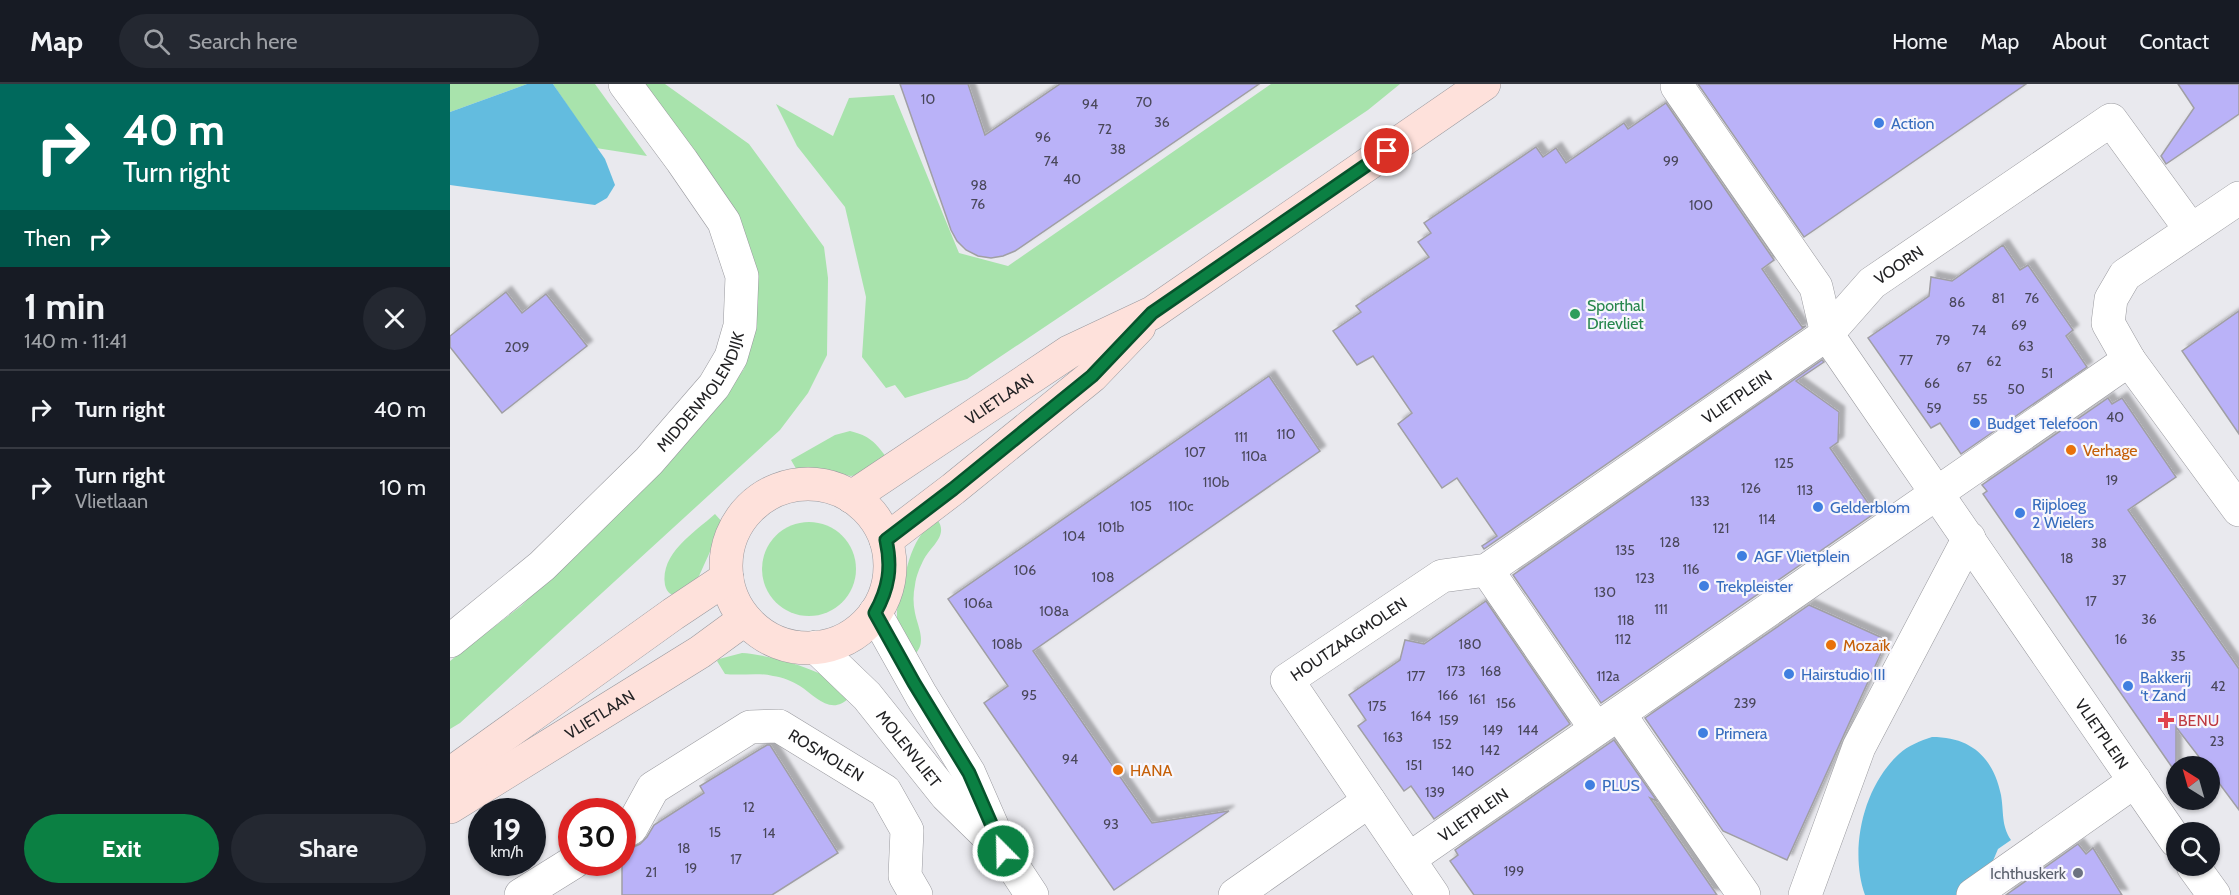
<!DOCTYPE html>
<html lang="en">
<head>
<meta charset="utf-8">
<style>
	body { margin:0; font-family:Cabin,sans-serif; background:#242831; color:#f1f3f6; height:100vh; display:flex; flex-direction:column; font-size:22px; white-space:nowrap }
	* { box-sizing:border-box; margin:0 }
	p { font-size:20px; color:#9ea1a6 }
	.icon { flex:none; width:33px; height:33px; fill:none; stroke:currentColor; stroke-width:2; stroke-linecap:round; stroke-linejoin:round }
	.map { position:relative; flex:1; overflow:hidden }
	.details { display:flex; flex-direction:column; background:#171b24; width:450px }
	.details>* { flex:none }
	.banner { background:#00695c; color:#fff; overflow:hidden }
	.needle { width:39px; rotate:323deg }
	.fabs { position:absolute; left:1716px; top:672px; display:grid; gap:12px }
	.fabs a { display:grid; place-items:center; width:54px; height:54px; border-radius:50%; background:#171b24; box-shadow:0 2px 4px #0004; font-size:30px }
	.speed { position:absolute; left:18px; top:714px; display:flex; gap:12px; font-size:30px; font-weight:700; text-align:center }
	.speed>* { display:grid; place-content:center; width:78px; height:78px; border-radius:50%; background:#171b24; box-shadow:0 2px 4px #0004; line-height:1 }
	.speed small { font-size:15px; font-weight:400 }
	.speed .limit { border:9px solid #d22; background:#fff; color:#111 }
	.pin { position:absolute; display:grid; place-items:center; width:51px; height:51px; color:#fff; margin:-26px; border:3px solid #fff; border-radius:50%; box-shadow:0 2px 6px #0007 }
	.me { position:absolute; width:66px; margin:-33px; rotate:337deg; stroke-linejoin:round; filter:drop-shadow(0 0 4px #0008) }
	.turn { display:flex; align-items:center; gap:21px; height:126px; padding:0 24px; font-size:27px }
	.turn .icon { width:78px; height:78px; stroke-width:2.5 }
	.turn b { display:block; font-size:42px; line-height:51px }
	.then { display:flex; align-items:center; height:57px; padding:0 24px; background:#0003; gap:12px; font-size:22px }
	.round { display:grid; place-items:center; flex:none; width:63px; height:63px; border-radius:32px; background:#242831 }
	.headline { display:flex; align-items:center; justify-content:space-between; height:102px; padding:0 24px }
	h1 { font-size:36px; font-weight:800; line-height:45px }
	.cta { display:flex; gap:12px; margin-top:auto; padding:12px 24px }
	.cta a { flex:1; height:69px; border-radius:36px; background:#0b8043; color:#fff; font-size:24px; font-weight:800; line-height:69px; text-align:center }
	.cta a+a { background:#242831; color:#f1f3f6 }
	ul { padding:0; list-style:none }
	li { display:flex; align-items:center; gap:18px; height:78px; padding:0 24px; border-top:2px solid #363941 }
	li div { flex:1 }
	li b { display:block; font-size:22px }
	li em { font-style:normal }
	header { display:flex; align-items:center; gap:36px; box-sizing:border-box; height:84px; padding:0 30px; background:#171b24; border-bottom:2px solid #363941 }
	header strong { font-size:28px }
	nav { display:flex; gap:33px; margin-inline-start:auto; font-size:21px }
	.search { width:420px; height:54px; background:#242831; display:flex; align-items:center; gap:15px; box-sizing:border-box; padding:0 21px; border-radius:33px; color:#9ea1a6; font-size:22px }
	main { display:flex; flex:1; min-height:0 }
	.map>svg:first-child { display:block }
	.green { fill:#a8e3ac }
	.water { fill:#63bcdf }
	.building { fill:#bab2f8; stroke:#a09fa4; stroke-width:1.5; filter:url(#shadow) }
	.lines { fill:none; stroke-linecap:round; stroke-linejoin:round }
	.street-casing { stroke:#99999e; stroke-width:34 }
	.secondary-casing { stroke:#99999e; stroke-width:34 }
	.street { stroke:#fff; stroke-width:33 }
	.secondary { stroke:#fee1db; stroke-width:33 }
	.route-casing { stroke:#07532c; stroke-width:15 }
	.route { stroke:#0b8043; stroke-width:10 }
	.shop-dot { fill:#3f7fe0; stroke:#f7f6fc; stroke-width:2 }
	.leisure-dot { fill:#2e9e5b; stroke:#f7f6fc; stroke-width:2 }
	.food-dot { fill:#e8710a; stroke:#f7f6fc; stroke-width:2 }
	.health-dot { fill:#e0444e; stroke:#f7f6fc; stroke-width:2 }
	.worship-dot { fill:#6b7280; stroke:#f7f6fc; stroke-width:2 }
	.labels { text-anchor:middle; stroke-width:4.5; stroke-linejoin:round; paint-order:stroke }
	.number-label { font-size:14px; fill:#49475a }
	.shop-label { font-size:16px; fill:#366cbe; stroke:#f7f6fc; text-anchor:start }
	.street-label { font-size:16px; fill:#232325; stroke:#f7f6fc }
	.leisure-label { font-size:16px; fill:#27864d; stroke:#f7f6fc; text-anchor:start }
	.food-label { font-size:16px; fill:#c56008; stroke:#f7f6fc; text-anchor:start }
	.health-label { font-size:16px; fill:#be3a42; stroke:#f7f6fc; text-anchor:start }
	.worship-label { font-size:16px; fill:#5b616d; stroke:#f7f6fc; text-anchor:end }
</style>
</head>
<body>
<header>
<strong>Map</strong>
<div class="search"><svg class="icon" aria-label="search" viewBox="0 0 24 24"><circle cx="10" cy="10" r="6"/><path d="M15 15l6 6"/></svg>Search here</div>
<nav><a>Home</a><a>Map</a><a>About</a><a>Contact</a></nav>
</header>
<main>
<section class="details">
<div class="banner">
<div class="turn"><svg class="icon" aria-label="right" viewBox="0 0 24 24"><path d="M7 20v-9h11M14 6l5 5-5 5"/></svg><div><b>40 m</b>Turn right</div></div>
<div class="then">Then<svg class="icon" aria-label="right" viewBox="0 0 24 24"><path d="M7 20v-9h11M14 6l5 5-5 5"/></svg></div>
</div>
<div class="headline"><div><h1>1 min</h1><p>140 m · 11:41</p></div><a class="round"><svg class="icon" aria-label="close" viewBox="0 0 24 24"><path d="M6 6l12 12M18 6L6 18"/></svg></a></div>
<ul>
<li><svg class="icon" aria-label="right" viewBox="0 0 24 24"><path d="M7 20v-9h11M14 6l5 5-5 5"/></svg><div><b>Turn right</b></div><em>40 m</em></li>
<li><svg class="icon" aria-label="right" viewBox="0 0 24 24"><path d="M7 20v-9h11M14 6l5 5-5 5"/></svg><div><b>Turn right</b><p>Vlietlaan</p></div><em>10 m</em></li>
</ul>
<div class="cta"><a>Exit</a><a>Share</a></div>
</section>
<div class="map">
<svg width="1789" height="811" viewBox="0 0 1789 811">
	<defs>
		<filter id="shadow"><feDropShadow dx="5.5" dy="-5.5" stdDeviation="1.5" flood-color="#0004"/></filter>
	</defs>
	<rect width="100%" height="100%" fill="#e9e9ee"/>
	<g class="green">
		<polygon points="0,0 77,0 0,28"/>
		<polygon points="103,0 145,0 197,72 146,64"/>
		<polygon points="192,0 215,0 299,60 374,163 378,194 377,271 358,309 330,346 10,639 0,645 0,577 71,522 167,426 277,308 294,285 302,255 306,185"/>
		<polygon points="821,0 950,0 918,26 517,295 455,314 445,301 436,304 412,273 416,213 395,123 347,62 326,20 383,52 399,14 444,11 509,169 558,182"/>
		<path d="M400 347C420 352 425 358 437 374L416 389 401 392 366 386 348 388 341 376 385 351Z"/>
		<path d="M265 430 273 439 249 492 228 512C221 511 217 509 215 501 210 469 244 449 265 430Z"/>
		<path d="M487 435C499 451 482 461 474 475 470 483 466 492 465 501 463 510 463 520 465 529 468 544 478 560 463 572L447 536V526C456 494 457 455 487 435Z"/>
		<circle cx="359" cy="485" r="47"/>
		<path d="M292 569C314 570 365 583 382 597 388 602 393 609 399 614 381 632 365 612 350 602 342 597 332 593 323 592 307 588 291 592 275 590L267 577 269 575Z"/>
	</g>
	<g class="water">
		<polygon points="77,0 103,0 155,75 165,101 157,114 145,121 0,101 0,28"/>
		<path d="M1482 653C1521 653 1543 673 1551 711 1554 728 1551 741 1561 756L1548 765 1537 791 1507 811H1415C1399 766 1413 703 1449 670 1459 661 1470 657 1482 653Z"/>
	</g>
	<g class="building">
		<polygon points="450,0 518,0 535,51 610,0 809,0 565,167 553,172 541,174 528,172 516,166 507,157 501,146"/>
		<polygon points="1248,0 1576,0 1354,153"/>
		<polygon points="1728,0 1789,0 1789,30 1716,80 1711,72 1744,24"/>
		<polygon points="1216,19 1324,176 1312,185 1352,243 1356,242 1034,465 1032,462 1047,452 1007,394 992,404 948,340 962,329 923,272 907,281 883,247 911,228 906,222 979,173 968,158 981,149 974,139 1086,63 1093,73 1106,64 1116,79 1174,39 1178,45"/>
		<polygon points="1553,161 1570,186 1578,181 1623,246 1616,252 1637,283 1511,370 1490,339 1481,344 1418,254 1479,212 1481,193 1502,197"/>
		<polygon points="56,208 72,229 96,210 137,262 52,329 0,263 0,252"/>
		<polygon points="1789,227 1789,350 1732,267"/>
		<polygon points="1372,276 1374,278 1346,297 1389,328 1388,358 1380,364 1425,429 1151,619 1063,491"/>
		<polygon points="819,292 870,367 583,567 702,739 779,727 664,806 534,619 558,602 498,515"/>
		<polygon points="1658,314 1662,320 1672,314 1726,393 1678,426 1789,585 1789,726 1760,687 1760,682 1756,682 1726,643 1726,689 1533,410 1537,407 1532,401"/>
		<polygon points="1036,517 1120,640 984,735 961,702 954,707 908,642 916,636 899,611 950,576 955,556 974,560"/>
		<polygon points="1359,521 1437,556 1337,776 1273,747 1195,634"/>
		<polygon points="1164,656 1207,717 1200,714 1267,811 1024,811 1000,777 1008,771 1005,766"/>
		<polygon points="317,661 320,661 388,769 322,811 172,811 172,768 190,760 197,753 204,741 254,709 250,702"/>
		<polygon points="1628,760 1636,770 1643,764 1672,811 1556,811"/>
	</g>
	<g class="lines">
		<g class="street-casing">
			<g id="street">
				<path id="s1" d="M1227 2 1366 203 1377 250 1726 757"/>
				<polyline points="1789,114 1675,191 1661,215 1658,239 1679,276 1789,426"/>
				<polyline points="1037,486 1146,645"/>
				<polyline points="425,529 471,611 519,689 553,767 582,811"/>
				<path id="s2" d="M0 557 92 482 199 377 264 302 281 273 290 242 292 192 274 138 232 77 175 0"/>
				<path id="s3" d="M366 563 417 612 496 711 541 755"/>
				<polyline points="1169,630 1294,811"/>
				<path id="s4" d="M172 749 181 744 203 704 300 643 329 642 435 707 457 746 455 792 466 811"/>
				<path id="s5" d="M959 775 1679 276"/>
				<polyline points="1743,782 1764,811"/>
				<polyline points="71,811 124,778"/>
				<polyline points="785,811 919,717"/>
				<path id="s6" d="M983 811 837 596 992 492 1037 486 1377 250 1422 199 1661 36 1741 146"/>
				<polyline points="1355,811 1409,663 1519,454"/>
				<polyline points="1523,811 1685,697"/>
			</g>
		</g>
		<g class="secondary-casing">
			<g id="secondary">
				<circle cx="358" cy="482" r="82"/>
				<path id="s7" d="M402 413 619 268 702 229 1034 0"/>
				<polyline points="436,456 503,405 642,292 689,243"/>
				<polyline points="0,690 223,530 277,494"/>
				<path id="s8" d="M0 723 250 568 295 535"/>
			</g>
		</g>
		<use href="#street" class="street"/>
		<use href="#secondary" class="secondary"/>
	</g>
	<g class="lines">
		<g class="route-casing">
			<path id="route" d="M553 767 519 689 464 599 425 529C439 504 442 483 436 456L503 405 642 292 702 229 937 67"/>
		</g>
		<use href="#route" class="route"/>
	</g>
	<g class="shop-dot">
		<circle cx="1429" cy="39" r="6"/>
		<circle cx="1525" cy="339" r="6"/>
		<circle cx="1368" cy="423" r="6"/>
		<circle cx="1570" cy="429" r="6"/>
		<circle cx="1292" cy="472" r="6"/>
		<circle cx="1254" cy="502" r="6"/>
		<circle cx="1339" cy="590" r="6"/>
		<circle cx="1678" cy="602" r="6"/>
		<circle cx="1253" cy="649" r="6"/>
		<circle cx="1140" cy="701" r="6"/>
	</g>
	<circle class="leisure-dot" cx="1125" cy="230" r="6"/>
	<g class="food-dot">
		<circle cx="1621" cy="366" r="6"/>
		<circle cx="1381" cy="561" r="6"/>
		<circle cx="668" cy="686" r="6"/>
	</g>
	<path class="health-dot" d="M1713 627h6v6h6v6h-6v6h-6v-6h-6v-6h6z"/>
	<circle class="worship-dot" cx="1628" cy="789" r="6"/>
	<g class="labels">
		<g class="number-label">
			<text x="478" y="20">10</text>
			<text x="694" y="23">70</text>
			<text x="640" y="25">94</text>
			<text x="712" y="43">36</text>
			<text x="655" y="50">72</text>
			<text x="593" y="58">96</text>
			<text x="668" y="70">38</text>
			<text x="601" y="82">74</text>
			<text x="1221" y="82">99</text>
			<text x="622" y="100">40</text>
			<text x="529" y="106">98</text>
			<text x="528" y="125">76</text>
			<text x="1251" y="126">100</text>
			<text x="1548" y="219">81</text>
			<text x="1582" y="219">76</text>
			<text x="1507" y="223">86</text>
			<text x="1569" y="246">69</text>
			<text x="1529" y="251">74</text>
			<text x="1493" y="261">79</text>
			<text x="1576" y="267">63</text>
			<text x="67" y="268">209</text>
			<text x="1456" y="281">77</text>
			<text x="1544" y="282">62</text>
			<text x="1514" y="288">67</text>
			<text x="1597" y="294">51</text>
			<text x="1482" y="304">66</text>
			<text x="1566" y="310">50</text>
			<text x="1530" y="320">55</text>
			<text x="1484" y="329">59</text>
			<text x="1665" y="338">40</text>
			<text x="836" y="355">110</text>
			<text x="791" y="358">111</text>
			<text x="745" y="373">107</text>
			<text x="804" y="377">110a</text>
			<text x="1334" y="384">125</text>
			<text x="1662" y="401">19</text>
			<text x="766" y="403">110b</text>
			<text x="1301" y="409">126</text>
			<text x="1355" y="411">113</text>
			<text x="1250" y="422">133</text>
			<text x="691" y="427">105</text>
			<text x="731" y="427">110c</text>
			<text x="1317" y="440">114</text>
			<text x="661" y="448">101b</text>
			<text x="1271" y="449">121</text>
			<text x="624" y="457">104</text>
			<text x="1220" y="463">128</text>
			<text x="1649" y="464">38</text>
			<text x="1175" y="471">135</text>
			<text x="1617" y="479">18</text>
			<text x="1241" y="490">116</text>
			<text x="575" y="491">106</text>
			<text x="653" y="498">108</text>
			<text x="1195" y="499">123</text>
			<text x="1669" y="501">37</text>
			<text x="1155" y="513">130</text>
			<text x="1641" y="522">17</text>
			<text x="528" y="524">106a</text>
			<text x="1211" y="530">111</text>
			<text x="604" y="532">108a</text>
			<text x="1699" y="540">36</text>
			<text x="1176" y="541">118</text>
			<text x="1173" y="560">112</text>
			<text x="1671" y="560">16</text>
			<text x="557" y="565">108b</text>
			<text x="1020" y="565">180</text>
			<text x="1728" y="577">35</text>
			<text x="1006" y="592">173</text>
			<text x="1041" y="592">168</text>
			<text x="966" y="597">177</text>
			<text x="1158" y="597">112a</text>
			<text x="1768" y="607">42</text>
			<text x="579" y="616">95</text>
			<text x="998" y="616">166</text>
			<text x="1027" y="620">161</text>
			<text x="1056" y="624">156</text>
			<text x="1295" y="624">239</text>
			<text x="927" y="627">175</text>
			<text x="971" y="637">164</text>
			<text x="999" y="641">159</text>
			<text x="1043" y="651">149</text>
			<text x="1078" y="651">144</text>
			<text x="943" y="658">163</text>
			<text x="1767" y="662">23</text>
			<text x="992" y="665">152</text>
			<text x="1040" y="671">142</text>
			<text x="620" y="680">94</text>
			<text x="964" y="686">151</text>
			<text x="1013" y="692">140</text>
			<text x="985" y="713">139</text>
			<text x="299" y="728">12</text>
			<text x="661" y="745">93</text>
			<text x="265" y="753">15</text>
			<text x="319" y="754">14</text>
			<text x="234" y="769">18</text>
			<text x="286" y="780">17</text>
			<text x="241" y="789">19</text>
			<text x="1064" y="792">199</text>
			<text x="201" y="793">21</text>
		</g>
		<g class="shop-label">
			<text x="1441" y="45">Action</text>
			<text x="1537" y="345">Budget Telefoon</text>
			<text x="1582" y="426">Rijploeg<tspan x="1582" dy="18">2 Wielers</tspan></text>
			<text x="1380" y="429">Gelderblom</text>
			<text x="1304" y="478">AGF Vlietplein</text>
			<text x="1266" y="508">Trekpleister</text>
			<text x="1351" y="596">Hairstudio III</text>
			<text x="1690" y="599">Bakkerij<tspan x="1690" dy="18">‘t Zand</tspan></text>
			<text x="1265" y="655">Primera</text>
			<text x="1152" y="707">PLUS</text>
		</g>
		<g class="street-label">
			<text dy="6" stroke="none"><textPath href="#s6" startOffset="1006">VOORN</textPath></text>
			<text dy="6" stroke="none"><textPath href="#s2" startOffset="356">MIDDENMOLENDIJK</textPath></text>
			<text dy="6" stroke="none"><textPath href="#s6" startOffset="796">VLIETPLEIN</textPath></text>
			<text dy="6" stroke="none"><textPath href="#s7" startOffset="177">VLIETLAAN</textPath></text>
			<text dy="6" stroke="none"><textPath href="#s6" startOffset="334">HOUTZAAGMOLEN</textPath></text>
			<text dy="6" stroke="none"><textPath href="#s8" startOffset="176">VLIETLAAN</textPath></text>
			<text dy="6" stroke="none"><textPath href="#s1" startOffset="778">VLIETPLEIN</textPath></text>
			<text dy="6" stroke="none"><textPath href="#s3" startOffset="138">MOLENVLIET</textPath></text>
			<text dy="6" stroke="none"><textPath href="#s4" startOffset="255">ROSMOLEN</textPath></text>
			<text dy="6" stroke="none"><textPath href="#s5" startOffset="78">VLIETPLEIN</textPath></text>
		</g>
		<g class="leisure-label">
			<text x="1137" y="227">Sporthal<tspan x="1137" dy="18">Drievliet</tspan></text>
		</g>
		<g class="food-label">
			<text x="1633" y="372">Verhage</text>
			<text x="1393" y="567">Mozaïk</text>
			<text x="680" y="692">HANA</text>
		</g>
		<g class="health-label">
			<text x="1728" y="642">BENU</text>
		</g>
		<g class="worship-label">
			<text x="1616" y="795">Ichthuskerk</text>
		</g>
	</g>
</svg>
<div class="fabs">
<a><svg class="needle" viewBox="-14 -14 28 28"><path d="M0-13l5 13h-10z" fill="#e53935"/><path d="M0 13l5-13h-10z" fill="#9ea1a6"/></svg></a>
<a><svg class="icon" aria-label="search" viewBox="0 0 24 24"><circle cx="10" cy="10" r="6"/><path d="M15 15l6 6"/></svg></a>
</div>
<div class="speed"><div>19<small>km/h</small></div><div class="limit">30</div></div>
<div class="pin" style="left:937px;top:67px;background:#d93025"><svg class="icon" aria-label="arrive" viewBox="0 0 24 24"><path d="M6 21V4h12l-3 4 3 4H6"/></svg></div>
<svg class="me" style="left:553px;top:767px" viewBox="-20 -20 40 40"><circle r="17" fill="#0b8043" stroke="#fff" stroke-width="3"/><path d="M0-11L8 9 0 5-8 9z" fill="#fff"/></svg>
</div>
</main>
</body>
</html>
